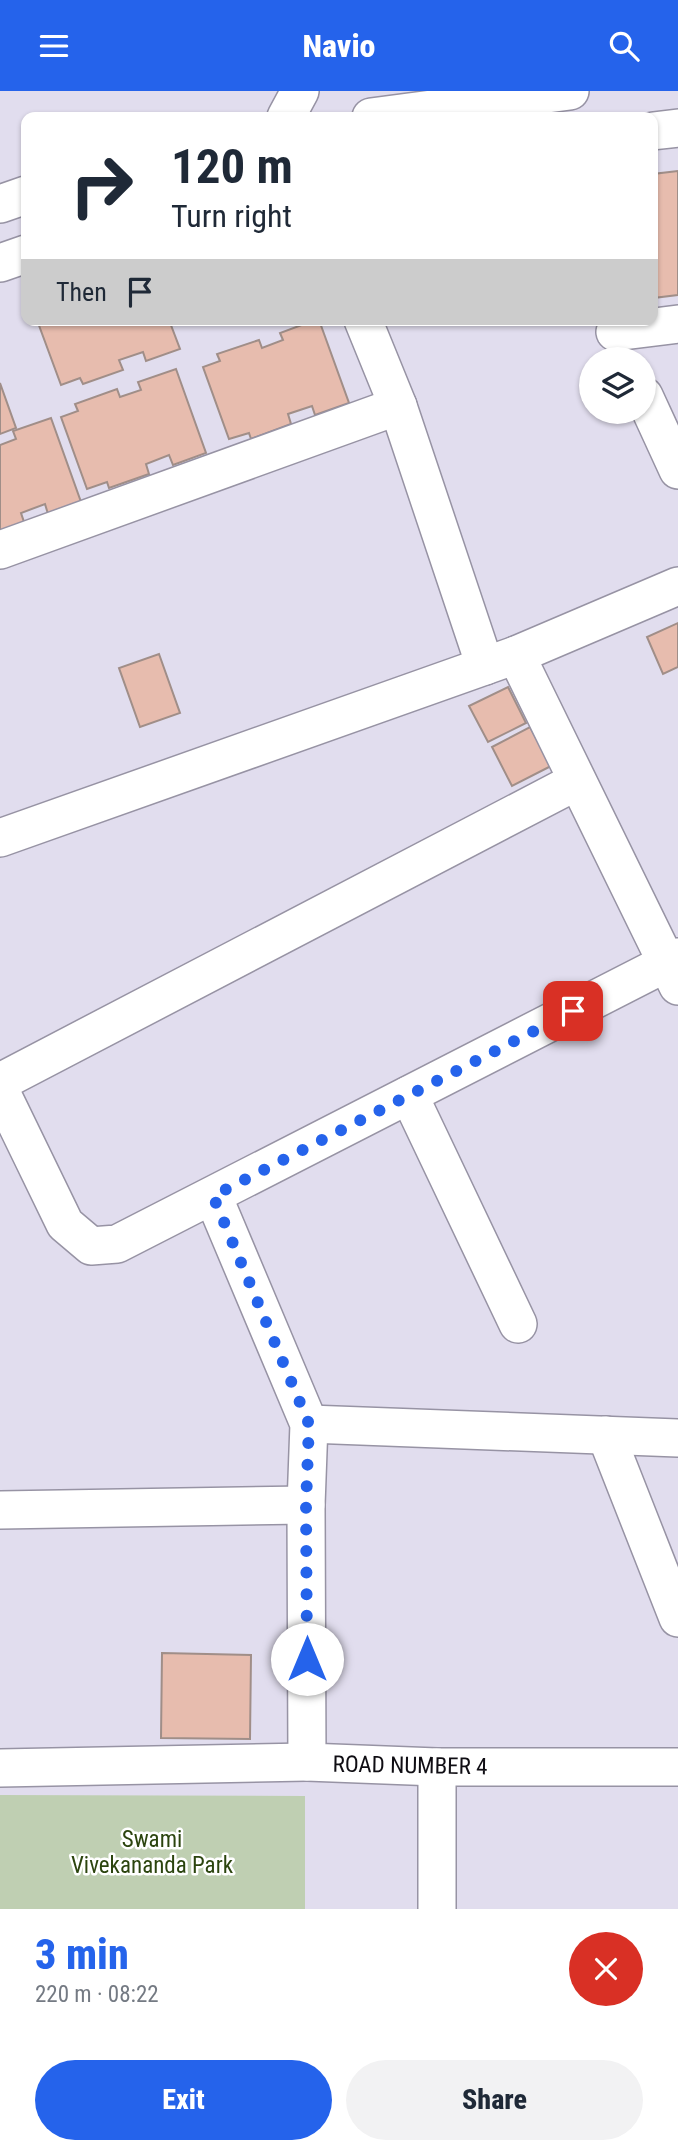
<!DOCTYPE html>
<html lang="en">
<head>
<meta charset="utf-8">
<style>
	body { margin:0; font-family:"Roboto Condensed",sans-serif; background:#f2f2f3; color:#1f2937; height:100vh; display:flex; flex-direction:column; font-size:26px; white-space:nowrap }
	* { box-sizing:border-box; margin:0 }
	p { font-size:23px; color:#747a83 }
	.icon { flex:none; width:38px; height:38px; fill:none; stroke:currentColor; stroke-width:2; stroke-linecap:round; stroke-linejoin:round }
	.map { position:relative; height:1818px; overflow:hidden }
	.sheet { display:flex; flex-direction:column; background:#fff; flex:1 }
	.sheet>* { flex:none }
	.guide { position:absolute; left:21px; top:21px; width:637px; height:214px; border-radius:14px; box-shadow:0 2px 5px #0004; background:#fff; color:#1f2937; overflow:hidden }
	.controls { position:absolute; left:579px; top:256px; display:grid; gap:14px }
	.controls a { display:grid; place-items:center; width:77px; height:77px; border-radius:50%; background:#fff; box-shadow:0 2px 5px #0004; font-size:35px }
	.pin { position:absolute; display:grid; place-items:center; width:60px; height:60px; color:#fff; margin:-30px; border-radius:14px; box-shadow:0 4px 10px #0006 }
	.me { position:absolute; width:77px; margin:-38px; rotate:0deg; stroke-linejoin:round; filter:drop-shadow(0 0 5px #0008) }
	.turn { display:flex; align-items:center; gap:24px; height:147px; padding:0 35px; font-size:32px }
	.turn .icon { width:91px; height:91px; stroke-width:2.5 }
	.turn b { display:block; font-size:49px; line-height:60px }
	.then { display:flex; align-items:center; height:66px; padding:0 35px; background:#0003; gap:14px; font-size:26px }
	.round { display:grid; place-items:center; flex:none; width:74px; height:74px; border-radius:37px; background:#f2f2f3 }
	.overview { display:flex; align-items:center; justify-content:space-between; height:119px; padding:0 35px }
	h1 { font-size:42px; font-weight:800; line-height:52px; color:#2563eb }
	.primary-button { display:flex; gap:14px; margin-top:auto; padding:14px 35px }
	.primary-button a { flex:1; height:80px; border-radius:42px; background:#2563eb; color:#fff; font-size:28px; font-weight:800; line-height:80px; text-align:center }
	.primary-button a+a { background:#f2f2f3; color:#1f2937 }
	header { display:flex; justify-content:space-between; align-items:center; height:91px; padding:0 35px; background:#2563eb; color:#fff; font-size:32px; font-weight:800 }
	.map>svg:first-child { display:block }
	.green { fill:#bfcfb2 }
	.building { fill:#e7bcae; stroke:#a08e88; stroke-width:2 }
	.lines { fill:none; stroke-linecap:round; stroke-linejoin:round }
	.minor-casing { stroke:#9793a4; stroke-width:40 }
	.minor { stroke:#fff; stroke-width:37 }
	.route { stroke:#2563eb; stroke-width:12; stroke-dasharray:0 21.6 }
	.labels { text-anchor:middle; stroke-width:5; stroke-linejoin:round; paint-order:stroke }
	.street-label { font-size:23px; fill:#0f0d13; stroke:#fff }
	.park-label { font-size:23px; fill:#2b440e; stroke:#fff }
</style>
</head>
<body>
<header><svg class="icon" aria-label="menu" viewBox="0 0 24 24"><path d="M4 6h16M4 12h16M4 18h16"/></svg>Navio<svg class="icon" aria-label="search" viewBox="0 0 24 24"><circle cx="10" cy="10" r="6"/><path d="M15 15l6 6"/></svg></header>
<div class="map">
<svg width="678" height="1818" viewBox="0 0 678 1818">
	<rect width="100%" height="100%" fill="#e1ddee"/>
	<polygon class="green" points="0,1704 305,1705 305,1818 0,1818"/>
	<g class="building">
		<polygon points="678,80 678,204 653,207 653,83"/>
		<polygon points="37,229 169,229 180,258 146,270 143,261 119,269 123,279 83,293 80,287 61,294"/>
		<polygon points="315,229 319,229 349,312 315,324 312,315 288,323 291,333 251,348 249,342 229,348 203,276 220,270 217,263 259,249 262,257 283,249 280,242"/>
		<polygon points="176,278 206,362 173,374 169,364 146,373 149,383 109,397 107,391 87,398 61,326 78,320 75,313 117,298 120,306 141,299 138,291"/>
		<polygon points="0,292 16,337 0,343"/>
		<polygon points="51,327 81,411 48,423 45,413 21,422 24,431 0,440 0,354 16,348 13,340"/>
		<polygon points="678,532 678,576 663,583 647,546"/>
		<polygon points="159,563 180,622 140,636 119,577"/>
		<polygon points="508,596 526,632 488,651 469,615"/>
		<polygon points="530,636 551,675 512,695 492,656"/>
		<polygon points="162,1562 251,1564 250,1648 161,1647"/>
	</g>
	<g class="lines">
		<g class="minor-casing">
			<g id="minor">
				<polyline points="286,26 300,0"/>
				<polyline points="371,26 570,0"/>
				<polyline points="653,40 678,37"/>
				<polyline points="0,113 26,104"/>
				<polyline points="0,172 26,163"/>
				<polyline points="363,229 398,315 485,575"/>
				<polyline points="615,241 678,233"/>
				<polyline points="644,305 678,379"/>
				<polyline points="0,459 398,315"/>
				<polyline points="516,564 678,495"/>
				<polyline points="0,747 516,564 678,895"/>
				<polyline points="0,991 577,690"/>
				<polyline points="0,999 65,1133 91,1155 117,1153 678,866"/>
				<polyline points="409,1004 518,1233"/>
				<polyline points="213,1105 309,1333 306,1414 307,1671 437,1676 678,1676"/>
				<polyline points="309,1333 678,1347"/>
				<polyline points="606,1344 678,1527"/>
				<polyline points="0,1419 306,1414"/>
				<polyline points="0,1677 307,1671"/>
				<polyline points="437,1818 437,1676"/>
			</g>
		</g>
		<use href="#minor" class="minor"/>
	</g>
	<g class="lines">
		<polyline class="route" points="307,1568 306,1414 309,1333 213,1105 573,920"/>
	</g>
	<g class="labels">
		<g class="street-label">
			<text transform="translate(410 1674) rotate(1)" y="8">ROAD NUMBER 4</text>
		</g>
		<g class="park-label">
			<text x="152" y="1756">Swami<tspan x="152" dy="26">Vivekananda Park</tspan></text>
		</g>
	</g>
</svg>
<div class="controls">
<a><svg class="icon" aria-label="layers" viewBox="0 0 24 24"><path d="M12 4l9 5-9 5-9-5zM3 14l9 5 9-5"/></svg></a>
</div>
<div class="pin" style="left:573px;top:920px;background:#d93025"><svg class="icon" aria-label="arrive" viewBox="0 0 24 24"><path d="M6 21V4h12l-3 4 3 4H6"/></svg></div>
<svg class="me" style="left:307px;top:1568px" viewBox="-20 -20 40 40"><circle r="19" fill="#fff"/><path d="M0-13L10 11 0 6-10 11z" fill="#2563eb"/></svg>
<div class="guide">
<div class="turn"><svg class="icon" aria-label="right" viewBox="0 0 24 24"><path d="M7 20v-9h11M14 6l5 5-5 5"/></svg><div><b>120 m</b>Turn right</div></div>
<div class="then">Then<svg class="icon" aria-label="arrive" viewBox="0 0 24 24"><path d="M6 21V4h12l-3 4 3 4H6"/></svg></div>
</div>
</div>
<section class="sheet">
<div class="overview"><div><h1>3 min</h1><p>220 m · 08:22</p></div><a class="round" style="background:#d93025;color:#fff"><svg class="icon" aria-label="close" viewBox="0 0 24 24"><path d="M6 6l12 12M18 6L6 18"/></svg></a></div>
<div class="primary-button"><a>Exit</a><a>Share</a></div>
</section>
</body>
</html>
